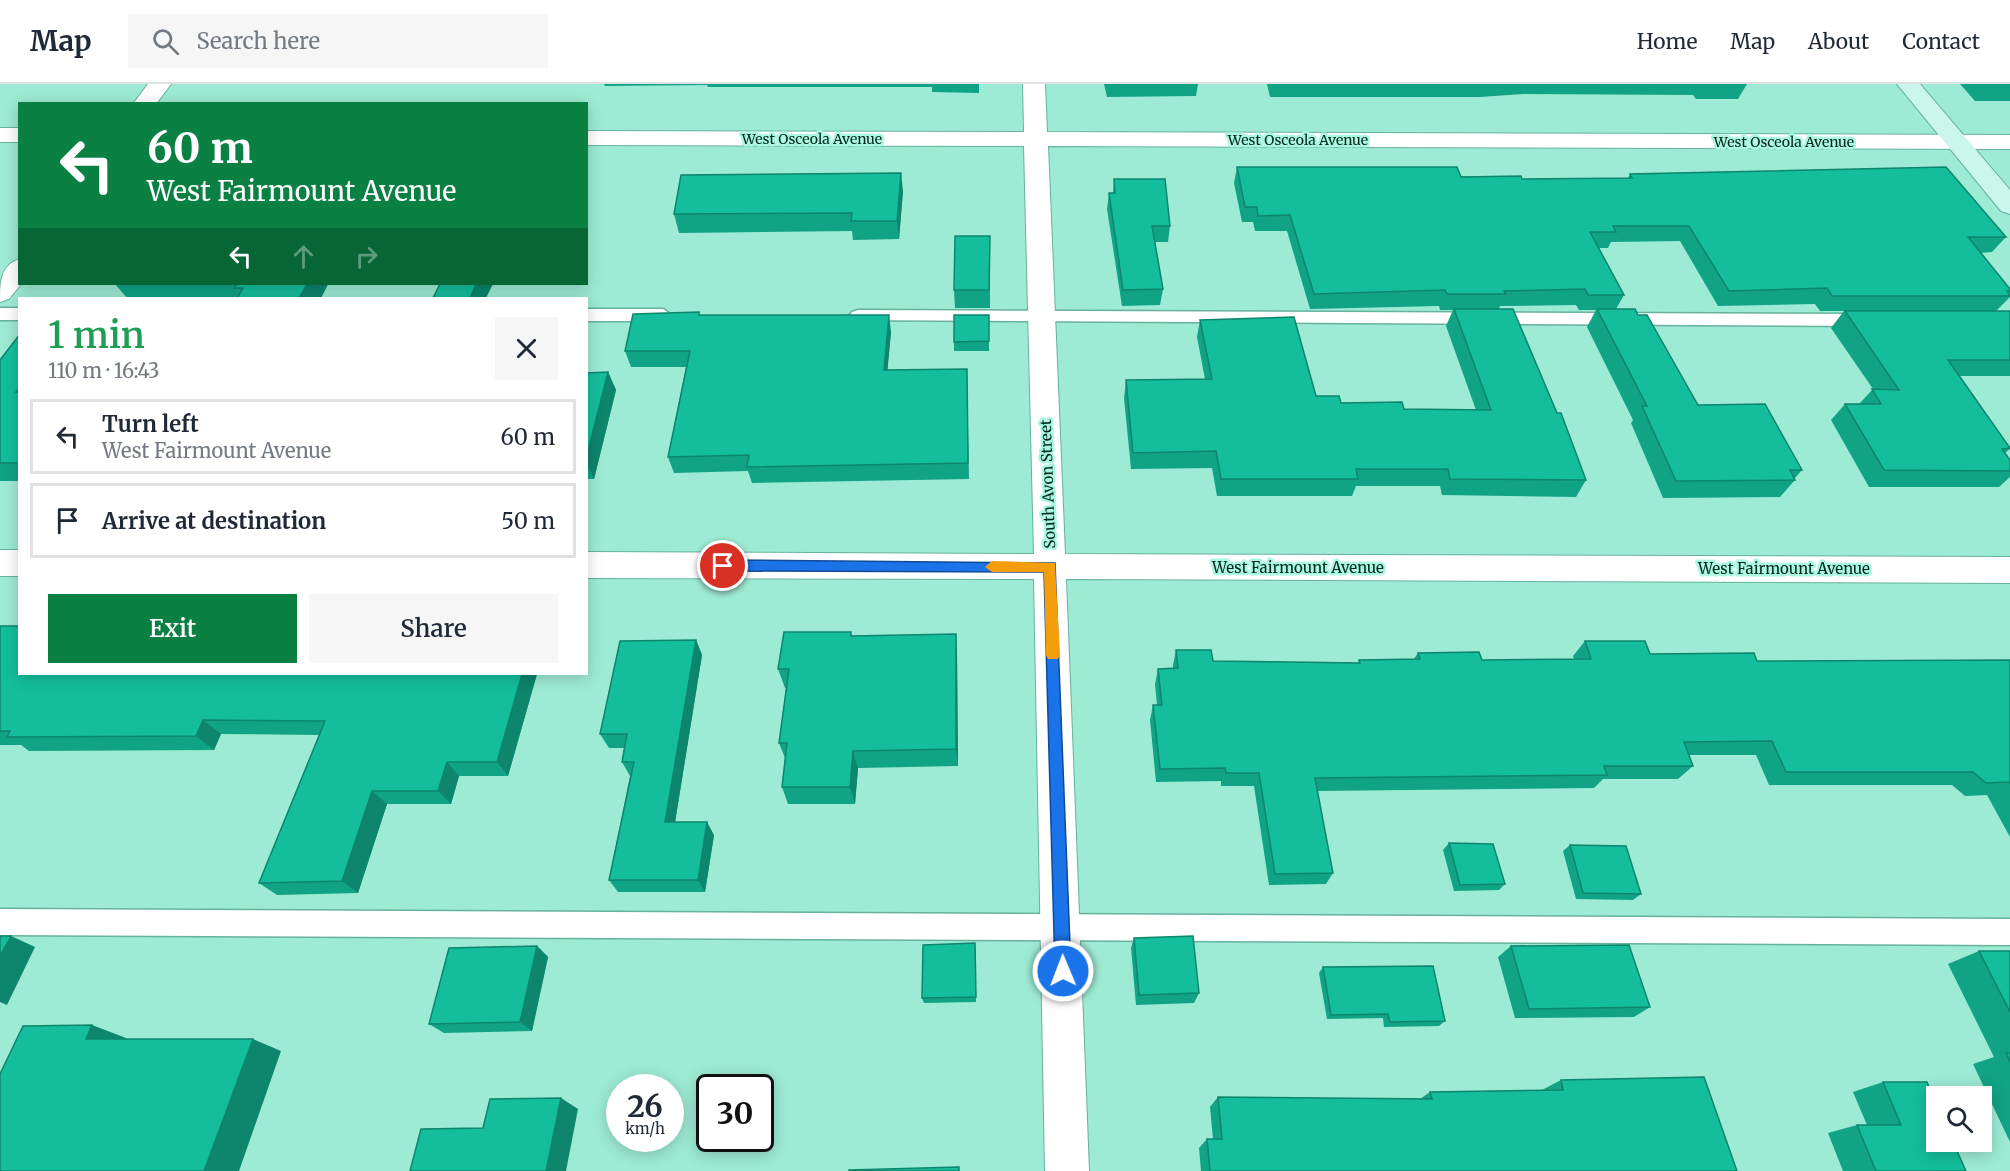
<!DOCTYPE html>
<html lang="en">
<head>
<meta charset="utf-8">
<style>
	body { margin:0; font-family:Merriweather,serif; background:#f6f6f7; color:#1f2937; height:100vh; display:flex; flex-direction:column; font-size:22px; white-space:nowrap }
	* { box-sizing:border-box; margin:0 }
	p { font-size:20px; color:#747a83 }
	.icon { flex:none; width:33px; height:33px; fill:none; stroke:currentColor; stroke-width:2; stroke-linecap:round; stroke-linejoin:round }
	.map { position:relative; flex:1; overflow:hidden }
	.drawer { position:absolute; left:18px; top:213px; width:570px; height:378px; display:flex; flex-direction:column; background:#fff; border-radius:0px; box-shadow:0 3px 15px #0003 }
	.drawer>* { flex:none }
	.top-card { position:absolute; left:18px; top:18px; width:570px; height:183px; border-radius:0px; box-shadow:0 3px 15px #0003; background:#0b8043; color:#fff; overflow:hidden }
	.tools { position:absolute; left:1926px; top:1002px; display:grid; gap:12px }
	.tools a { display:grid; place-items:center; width:66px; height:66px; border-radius:0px; background:#fff; box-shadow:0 3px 15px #0003; font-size:30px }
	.speed { position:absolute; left:606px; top:990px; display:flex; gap:12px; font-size:30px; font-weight:700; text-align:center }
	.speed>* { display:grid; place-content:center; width:78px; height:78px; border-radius:50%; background:#fff; box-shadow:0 3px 15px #0003; line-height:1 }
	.speed small { font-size:15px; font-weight:400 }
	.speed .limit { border:3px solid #111; border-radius:9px; background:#fff; color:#111 }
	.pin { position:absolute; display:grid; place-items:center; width:51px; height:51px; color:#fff; margin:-26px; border:3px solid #fff; border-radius:50%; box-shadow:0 2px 6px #0007 }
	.me { position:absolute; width:66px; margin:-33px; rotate:359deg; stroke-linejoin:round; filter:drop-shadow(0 0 4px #0008) }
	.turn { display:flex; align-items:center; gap:21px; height:126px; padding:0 30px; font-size:27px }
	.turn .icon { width:78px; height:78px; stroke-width:2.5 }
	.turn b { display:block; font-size:42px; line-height:51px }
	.lanes { display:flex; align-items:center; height:57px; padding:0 30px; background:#0003; justify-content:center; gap:30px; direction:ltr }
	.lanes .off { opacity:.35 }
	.round { display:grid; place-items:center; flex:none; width:63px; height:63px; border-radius:0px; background:#f6f6f7 }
	.overview { display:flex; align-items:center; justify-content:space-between; height:102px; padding:0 30px }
	h1 { font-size:36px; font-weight:600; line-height:45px; color:#1e9e55 }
	.button { display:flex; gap:12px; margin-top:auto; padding:12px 30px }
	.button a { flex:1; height:69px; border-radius:0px; background:#0b8043; color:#fff; font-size:24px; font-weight:600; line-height:69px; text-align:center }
	.button a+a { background:#f6f6f7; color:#1f2937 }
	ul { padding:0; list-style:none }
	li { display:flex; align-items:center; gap:18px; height:75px; margin:0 12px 9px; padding:0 18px; border:3px solid #e0e1e3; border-radius:0px }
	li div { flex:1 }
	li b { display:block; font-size:22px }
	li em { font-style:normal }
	header { display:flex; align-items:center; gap:36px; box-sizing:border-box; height:84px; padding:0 30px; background:#fff; border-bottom:2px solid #e0e1e3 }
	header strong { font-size:28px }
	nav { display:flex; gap:33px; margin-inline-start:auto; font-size:21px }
	.search { width:420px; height:54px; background:#f6f6f7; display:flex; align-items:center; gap:15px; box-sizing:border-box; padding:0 21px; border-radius:0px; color:#747a83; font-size:22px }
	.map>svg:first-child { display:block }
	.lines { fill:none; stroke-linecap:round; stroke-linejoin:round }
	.lane-casing { stroke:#66b29d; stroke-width:3 }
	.street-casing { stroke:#66b29d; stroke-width:2 }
	.secondary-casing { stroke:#66b29d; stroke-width:2 }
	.lane { fill:#fff; fill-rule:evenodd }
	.street { fill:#fff; fill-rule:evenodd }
	.secondary { fill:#caf6ec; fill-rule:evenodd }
	.wall { fill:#11a386 }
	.shaded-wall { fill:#0e856d }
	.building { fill:#14be9c; stroke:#0e856d; stroke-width:1.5 }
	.route { fill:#1a73e8; stroke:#114b97; stroke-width:1.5 }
	.slow { fill:#f59e0b }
	.labels { text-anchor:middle; stroke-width:5; stroke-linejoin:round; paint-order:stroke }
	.far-street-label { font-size:14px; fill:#04261e; stroke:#aaf8e1 }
	.street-label { font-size:15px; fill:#04261e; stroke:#aaf8e1 }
</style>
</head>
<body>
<header>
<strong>Map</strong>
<div class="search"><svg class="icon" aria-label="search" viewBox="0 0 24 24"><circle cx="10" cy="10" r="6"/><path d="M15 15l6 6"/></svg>Search here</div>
<nav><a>Home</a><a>Map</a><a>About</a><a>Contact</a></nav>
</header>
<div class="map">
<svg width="2010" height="1087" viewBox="0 0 2010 1087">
	<rect width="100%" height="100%" fill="#9debd4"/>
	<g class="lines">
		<g class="lane-casing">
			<g id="lane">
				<rect x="0" y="224" width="20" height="12"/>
				<polygon points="586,225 663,225 672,231 663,237 586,237"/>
				<polygon points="858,226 1869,230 1875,232 1878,236 1875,240 1869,242 852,236 849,232 852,228"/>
				<polygon points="0,825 2010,835 2010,861 0,851"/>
			</g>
		</g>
		<g class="street-casing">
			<g id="street">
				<polygon points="148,0 171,0 156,20 133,20"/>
				<polygon points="1023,0 1045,0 1047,48 2010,51 2010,65 1048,62 1065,470 2010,473 2010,499 1066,495 1089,1087 1045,1087 1034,495 586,494 586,468 1034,470 1024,62 586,61 586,47 1024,48"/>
				<rect x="0" y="44" width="20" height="14"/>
				<path d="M20 175 21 200 9 215 0 218C0 199 0 181 20 175Z"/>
				<rect x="0" y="466" width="20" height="26"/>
			</g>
		</g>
		<g class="secondary-casing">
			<polygon id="secondary" points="1897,0 1920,0 2010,106 2010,130 2001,127"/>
		</g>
		<use href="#lane" class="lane"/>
		<use href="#street" class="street"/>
		<use href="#secondary" class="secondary"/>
	</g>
	<g class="wall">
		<polygon points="604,0 979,0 979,9 932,8 932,3 708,3 707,1 605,2"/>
		<polygon points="1104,0 1198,0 1196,12 1107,13"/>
		<polygon points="1267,0 1747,0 1738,15 1696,15 1693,11 1523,10 1480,13 1270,13"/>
		<polygon points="1960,0 2010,0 2010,17 1975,17"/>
		<polygon points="1237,83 1522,95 1628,94 1630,90 2006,153 1992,168 1980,169 2010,205 2010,209 2009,210 2010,213 1996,227 2010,227 2010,292 1960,292 2010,364 2010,365 2005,369 2010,387 2010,393 1999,403 1869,403 1831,336 1845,320 1859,320 1873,305 1831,244 1844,227 1820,227 1815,220 1718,222 1680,157 1611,158 1608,164 1598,164 1624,211 1616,225 1638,231 1698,321 1802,386 1795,394 1795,396 1780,413 1663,414 1631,339 1633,336 1587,243 1596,226 1579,226 1576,221 1500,222 1499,225 1557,329 1586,396 1576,413 1442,411 1440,402 1356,402 1352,412 1217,412 1212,384 1131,385 1124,314 1126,296 1205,295 1197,253 1200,236 1316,312 1341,319 1404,325 1476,326 1446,242 1453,226 1440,226 1439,222 1310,225 1287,147 1255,147 1253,138 1242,138 1234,99"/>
		<polygon points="1114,95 1170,142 1168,158 1155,158 1163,205 1160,221 1122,222 1107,125 1109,109 1113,109"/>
		<polygon points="903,107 899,155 853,156 852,147 679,149 674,130"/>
		<polygon points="990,152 990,224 955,224 954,206"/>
		<polygon points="115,200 328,200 321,214 127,214"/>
		<polygon points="700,231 891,248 887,286 967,285 969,395 752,399 748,387 674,389 668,373 686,283 631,283 625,267"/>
		<polygon points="989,231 989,267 954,267 954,258"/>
		<polygon points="20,250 20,397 0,397 0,276"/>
		<polygon points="608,288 616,306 594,395 586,395 586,289"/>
		<polygon points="0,542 20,590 537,590 508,692 459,692 451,720 387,720 358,809 277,811 259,799 319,651 221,650 214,666 29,667 21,661 0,661"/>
		<polygon points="852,552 957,569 958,682 858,684 855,720 788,720 782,703 785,674 779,659 786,604 785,604 778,585"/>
		<polygon points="696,556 702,571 675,738 714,751 705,808 618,808 609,796 630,692 622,678 624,664 609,664 600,650"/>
		<polygon points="1585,557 1650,570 1757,577 2010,576 2010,753 1987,711 1965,712 1952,701 1769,701 1756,671 1689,671 1693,682 1678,695 1603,695 1594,704 1317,707 1333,789 1326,800 1269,801 1254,702 1221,702 1221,697 1156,698 1150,636 1153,621 1157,621 1155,600 1158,585 1173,585 1173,581 1176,566 1213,577 1358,579 1359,576 1414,575 1418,569 1482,576 1574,575 1573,572"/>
		<polygon points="1449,759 1505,800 1499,806 1454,807 1443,766"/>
		<polygon points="1570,761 1641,810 1633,816 1576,815 1563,767"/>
		<polygon points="1134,854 1199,909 1194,919 1136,921 1131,864"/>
		<polygon points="537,862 548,873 532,947 444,949 429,940"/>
		<polygon points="1511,862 1650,923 1634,933 1515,934 1498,873"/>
		<polygon points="975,864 976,918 924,919 922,914"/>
		<polygon points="1979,867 2010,867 2010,1058 1973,980 1994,973 1948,880"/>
		<polygon points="1323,883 1445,937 1439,942 1384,943 1383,934 1327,935 1319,889"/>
		<polygon points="1561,996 1737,1087 1201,1087 1199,1064 1207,1055 1213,1055 1210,1023 1218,1013 1420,1015 1430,1008 1542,1006"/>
		<polygon points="1883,998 1966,1087 1843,1087 1828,1049 1857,1041 1867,1041 1853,1008"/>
	</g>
	<g class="shaded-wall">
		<polygon points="901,89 903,107 899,155 897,137"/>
		<polygon points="307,200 328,200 321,214 299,214"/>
		<polygon points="476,200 493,200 486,214 470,214"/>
		<polygon points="889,231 891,248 886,303 884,286"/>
		<polygon points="608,288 616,306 594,395 586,379 586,375"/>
		<polygon points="956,550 957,569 958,682 956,665"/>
		<polygon points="696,556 702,571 673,751 665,738"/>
		<polygon points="522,590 537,590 508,692 497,678"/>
		<polygon points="203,636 221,650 214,666 196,652"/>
		<polygon points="853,667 858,684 855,720 850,703"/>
		<polygon points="447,678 459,692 451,720 438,707"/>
		<polygon points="372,707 387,720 358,809 342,797"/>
		<polygon points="707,738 714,751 705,808 698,796"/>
		<polygon points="11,852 35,863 7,921 0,918 0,872"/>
		<polygon points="537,862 548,873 532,947 520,938"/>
		<polygon points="92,941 126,954 121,967 86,955"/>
		<polygon points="253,955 281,967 239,1087 204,1087"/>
		<polygon points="561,1014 578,1025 566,1087 546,1087"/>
	</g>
	<g class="building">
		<polygon points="1237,83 1457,83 1461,93 1521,92 1522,95 1632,94 1630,90 1946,83 2006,153 1968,153 2010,205 2010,207 2007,207 2010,212 1832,212 1827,204 1729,207 1689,142 1613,142 1616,148 1590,148 1624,211 1588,211 1585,205 1504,207 1506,210 1447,210 1445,206 1314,210 1290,131 1258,132 1257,123 1245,123"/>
		<polygon points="901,89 897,137 851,137 852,129 674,130 681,91"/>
		<polygon points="1114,95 1165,95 1170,142 1152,142 1163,205 1123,206 1109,109 1115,109"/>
		<polygon points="955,152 990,152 989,206 954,206"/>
		<polygon points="237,200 307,200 299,214 237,214 243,204 234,204"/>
		<polygon points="440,200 476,200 470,214 433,214"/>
		<polygon points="1454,225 1513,225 1557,329 1561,329 1586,396 1450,395 1448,385 1356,385 1358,395 1221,395 1216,367 1133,369 1126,296 1212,295 1200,236 1294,233 1316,312 1339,312 1341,319 1402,318 1404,325 1491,326"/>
		<polygon points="1597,225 1635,225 1638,231 1647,231 1698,321 1765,320 1802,386 1790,386 1795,396 1676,397 1642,322 1647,322"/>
		<polygon points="1845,227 2010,227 2010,276 1948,276 2010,364 2002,365 2010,376 2010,387 1884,386 1845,320 1881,320 1872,305 1899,306"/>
		<polygon points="699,228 699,231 889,231 884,286 967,285 968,379 747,383 749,371 668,373 690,267 625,267 633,230"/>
		<polygon points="954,231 989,231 989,257 954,258"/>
		<polygon points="20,250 20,304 16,308 20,308 20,379 0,379 0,276"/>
		<polygon points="608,288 586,375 586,289"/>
		<polygon points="0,542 20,542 20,590 522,590 497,678 447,678 438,707 372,707 342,797 259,799 325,637 203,636 196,652 7,653 10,647 0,647"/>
		<polygon points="784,548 851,548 851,552 956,550 956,665 853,667 850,703 782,703 787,659 779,659 789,585 778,585"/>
		<polygon points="696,556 665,738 707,738 698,796 609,796 634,678 622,678 627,650 600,650 620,557"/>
		<polygon points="1585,557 1645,557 1650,570 1754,569 1757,577 2010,576 2010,699 2009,698 1986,699 1973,688 1786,688 1772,657 1684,658 1693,682 1604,682 1607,691 1315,694 1333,789 1275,790 1259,689 1226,689 1225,684 1160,685 1153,621 1162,621 1158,585 1178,584 1176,566 1211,566 1213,577 1360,579 1359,576 1420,575 1418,569 1479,568 1482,576 1591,575"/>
		<polygon points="1449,759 1493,760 1505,800 1460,801"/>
		<polygon points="1570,761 1626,762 1641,810 1583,809"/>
		<polygon points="0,852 11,852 0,872"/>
		<polygon points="1193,852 1199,909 1139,911 1134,854"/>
		<polygon points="975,859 976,913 922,914 923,861"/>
		<polygon points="1629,861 1650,923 1529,925 1511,862"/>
		<polygon points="537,862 520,938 429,940 449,864"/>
		<polygon points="1979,867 2010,867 2010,928"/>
		<polygon points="1433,882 1445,937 1390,938 1388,930 1331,931 1323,883"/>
		<polygon points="92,941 86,955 253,955 204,1087 0,1087 0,990 23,942"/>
		<polygon points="2006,969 2010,969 2010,978"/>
		<polygon points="1704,993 1737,1087 1210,1087 1207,1055 1222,1055 1218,1013 1432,1015 1430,1008 1563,1006 1561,996"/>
		<polygon points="1883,998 1927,998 1936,1020 1936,1058 1953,1058 1966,1087 1876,1087 1857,1041 1901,1041"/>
		<polygon points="561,1014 546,1087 410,1087 421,1045 483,1044 490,1015"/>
		<polygon points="959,1083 959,1087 849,1087 849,1086"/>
	</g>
	<polygon class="route" points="723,476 1055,479 1071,887 1069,893 1063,895 1057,893 1055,887 1044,488 723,487 717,482"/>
	<polygon class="slow" points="992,477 1055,479 1060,571 1058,575 1048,575 1046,571 1044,488 992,488 985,483"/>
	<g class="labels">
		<g class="far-street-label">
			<text x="812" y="60">West Osceola Avenue</text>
			<text x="1298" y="61">West Osceola Avenue</text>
			<text x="1784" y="63">West Osceola Avenue</text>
		</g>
		<g class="street-label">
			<text transform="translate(1048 400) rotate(-92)" y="5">South Avon Street</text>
			<text x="1298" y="489">West Fairmount Avenue</text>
			<text x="1784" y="490">West Fairmount Avenue</text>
		</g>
	</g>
</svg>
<div class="tools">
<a><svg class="icon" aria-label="search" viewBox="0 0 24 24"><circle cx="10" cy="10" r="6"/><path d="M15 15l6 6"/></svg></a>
</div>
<div class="speed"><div>26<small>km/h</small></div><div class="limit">30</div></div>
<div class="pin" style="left:723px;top:482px;background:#d93025"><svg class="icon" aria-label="arrive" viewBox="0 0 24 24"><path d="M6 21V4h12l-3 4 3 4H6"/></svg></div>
<svg class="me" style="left:1063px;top:887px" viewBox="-20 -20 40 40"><circle r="17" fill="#1a73e8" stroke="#fff" stroke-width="3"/><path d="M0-11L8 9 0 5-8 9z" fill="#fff"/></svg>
<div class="top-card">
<div class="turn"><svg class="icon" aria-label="left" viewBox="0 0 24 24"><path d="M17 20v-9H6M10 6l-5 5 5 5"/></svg><div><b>60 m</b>West Fairmount Avenue</div></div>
<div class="lanes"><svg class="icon" aria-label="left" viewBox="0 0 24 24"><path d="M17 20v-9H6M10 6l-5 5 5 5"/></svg><svg class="icon off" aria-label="ahead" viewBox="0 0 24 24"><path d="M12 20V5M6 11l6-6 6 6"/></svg><svg class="icon off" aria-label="right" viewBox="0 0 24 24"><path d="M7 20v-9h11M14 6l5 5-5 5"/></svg></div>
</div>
<section class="drawer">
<div class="overview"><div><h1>1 min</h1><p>110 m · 16:43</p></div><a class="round"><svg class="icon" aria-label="close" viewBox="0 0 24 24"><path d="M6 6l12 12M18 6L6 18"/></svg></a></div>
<ul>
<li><svg class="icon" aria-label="left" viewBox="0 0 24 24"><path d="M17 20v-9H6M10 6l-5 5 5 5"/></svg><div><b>Turn left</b><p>West Fairmount Avenue</p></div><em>60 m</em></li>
<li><svg class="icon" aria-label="arrive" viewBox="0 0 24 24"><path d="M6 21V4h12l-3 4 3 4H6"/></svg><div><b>Arrive at destination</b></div><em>50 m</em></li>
</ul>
<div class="button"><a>Exit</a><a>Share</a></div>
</section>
</div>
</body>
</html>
